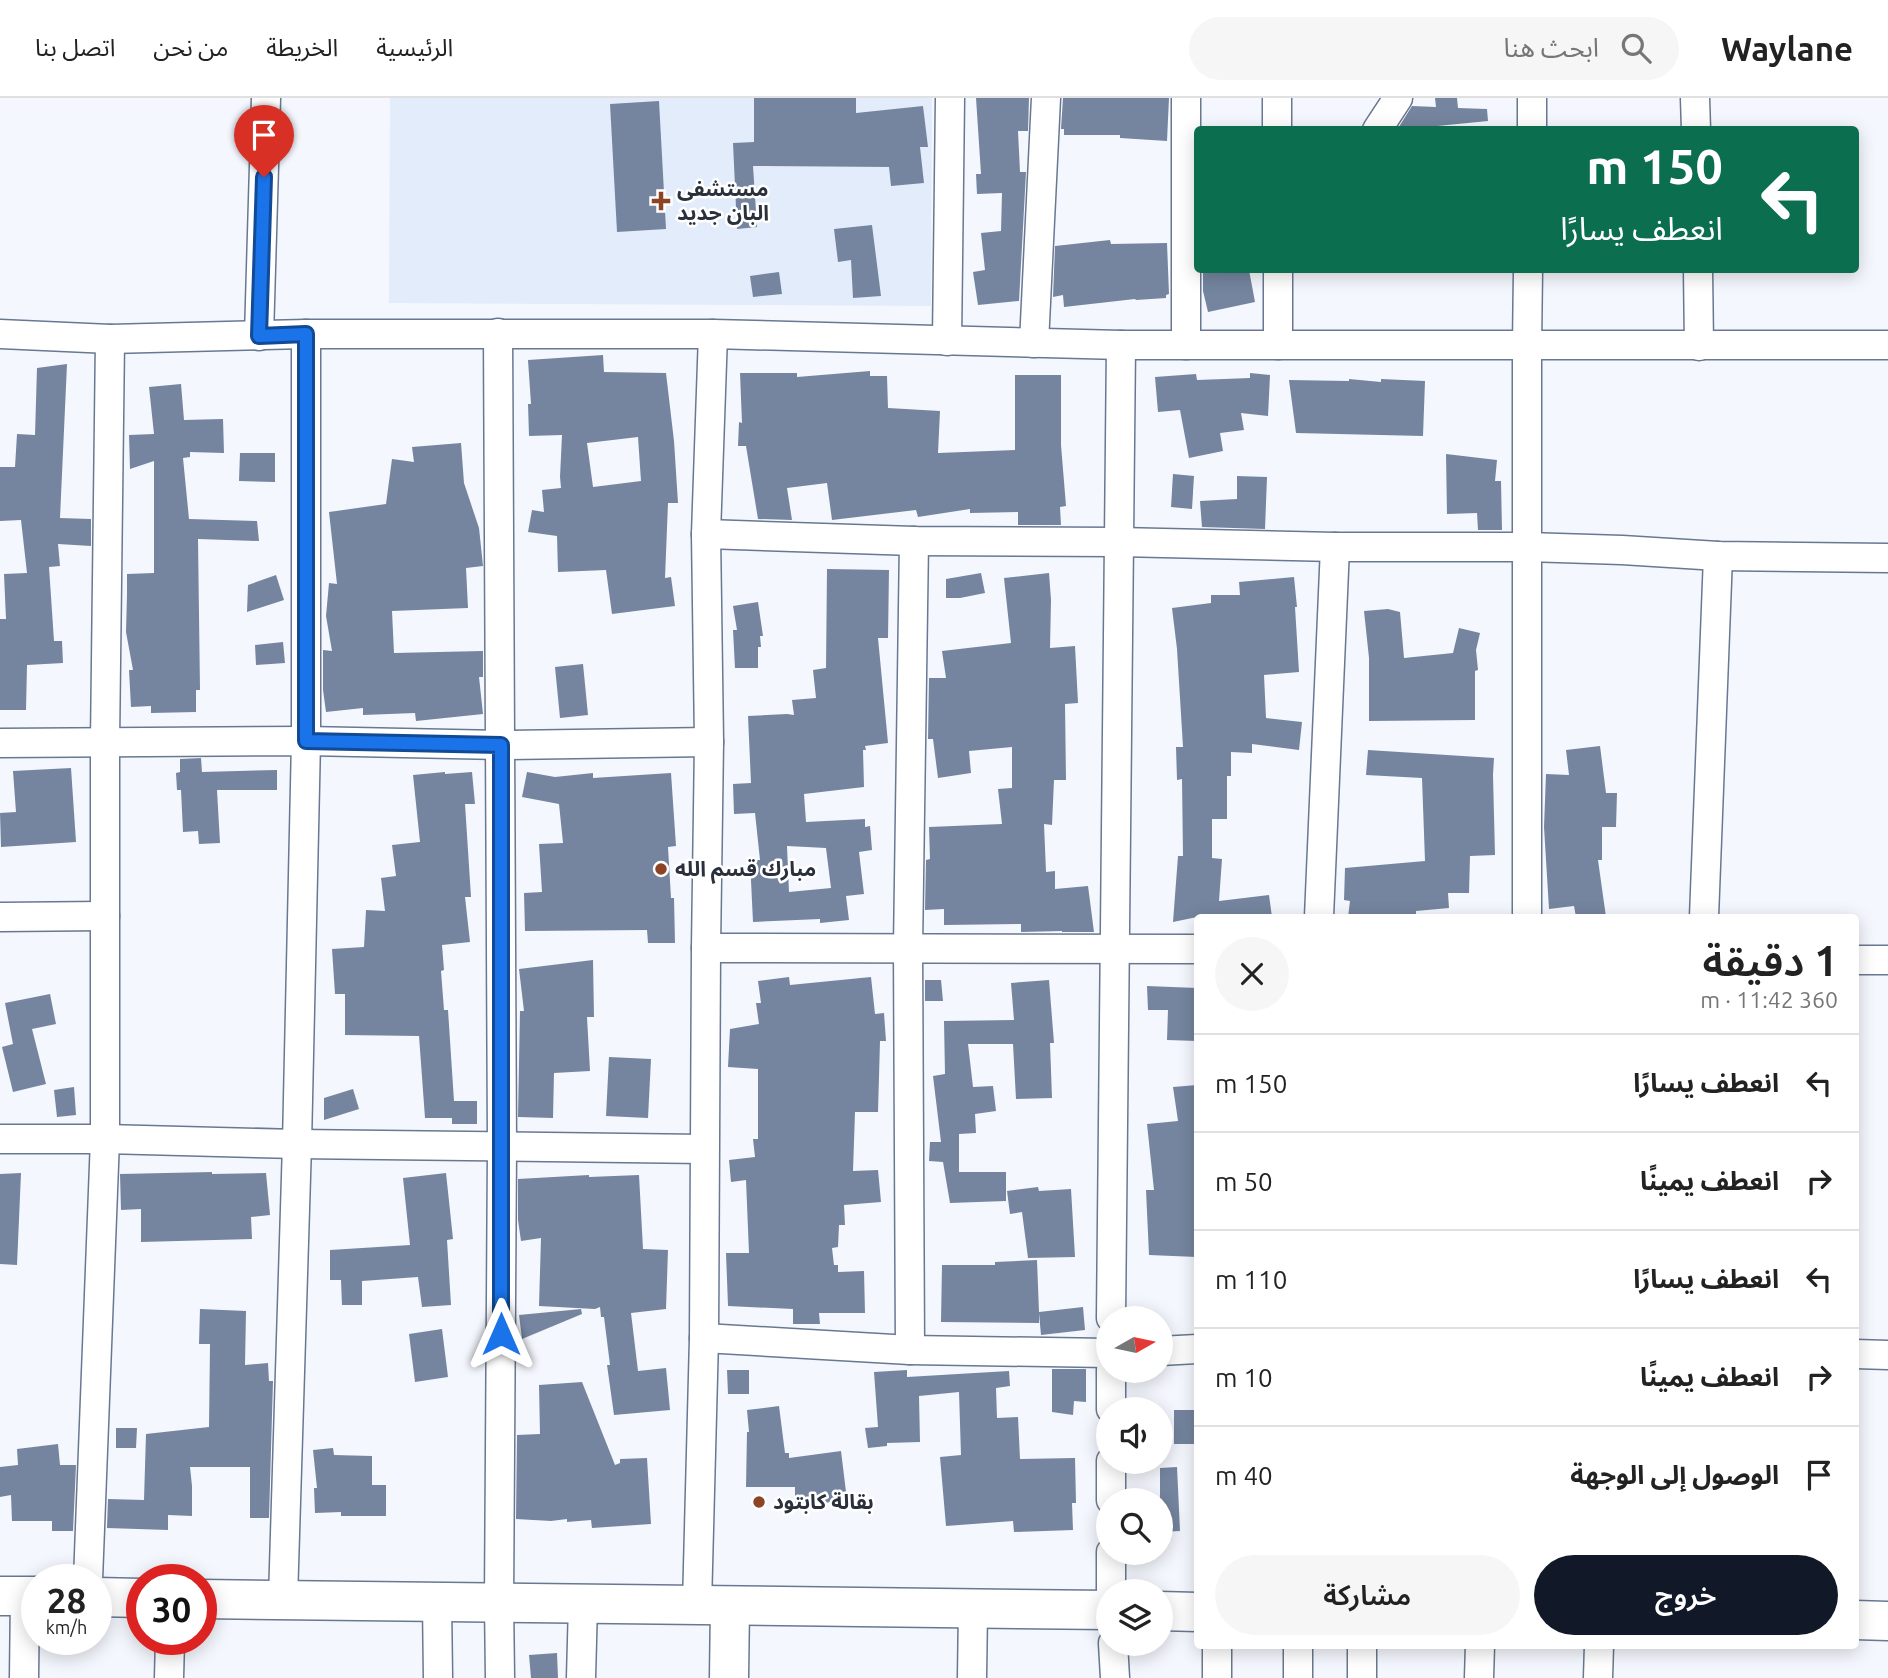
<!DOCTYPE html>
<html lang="ar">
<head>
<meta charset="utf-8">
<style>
	body { margin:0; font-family:Ubuntu,"Noto Sans Arabic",sans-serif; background:#f6f6f6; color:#222; direction:rtl; height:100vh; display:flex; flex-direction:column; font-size:26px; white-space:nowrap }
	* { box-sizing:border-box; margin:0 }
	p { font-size:23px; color:#767676 }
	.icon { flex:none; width:38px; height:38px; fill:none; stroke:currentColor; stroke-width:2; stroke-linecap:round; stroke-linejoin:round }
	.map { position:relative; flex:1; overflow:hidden; direction:ltr }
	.side { position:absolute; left:1194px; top:816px; width:665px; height:735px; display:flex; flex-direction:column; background:#fff; border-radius:7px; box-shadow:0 4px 18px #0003; direction:rtl }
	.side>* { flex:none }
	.banner { position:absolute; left:1194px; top:28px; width:665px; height:147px; border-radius:7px; box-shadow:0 4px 18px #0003; direction:rtl; background:#0b6e4f; color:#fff; overflow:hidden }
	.needle { width:46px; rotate:81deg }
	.fabs { position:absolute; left:1096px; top:1208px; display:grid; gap:14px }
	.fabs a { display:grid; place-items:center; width:77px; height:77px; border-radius:50%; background:#fff; box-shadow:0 4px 18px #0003; font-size:35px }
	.speed { position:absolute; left:21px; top:1466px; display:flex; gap:14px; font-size:35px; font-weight:700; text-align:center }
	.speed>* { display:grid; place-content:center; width:91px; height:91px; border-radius:50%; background:#fff; box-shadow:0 4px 18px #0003; line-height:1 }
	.speed small { font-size:18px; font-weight:400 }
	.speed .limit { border:10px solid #d22; background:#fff; color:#111 }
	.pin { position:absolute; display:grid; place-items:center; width:60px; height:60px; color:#fff; margin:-72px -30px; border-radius:50% 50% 50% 0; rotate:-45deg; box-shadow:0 0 7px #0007 }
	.pin .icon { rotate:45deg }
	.me { position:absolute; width:77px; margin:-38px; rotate:0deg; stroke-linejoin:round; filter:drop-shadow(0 0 5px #0008) }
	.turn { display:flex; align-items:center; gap:24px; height:147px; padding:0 21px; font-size:32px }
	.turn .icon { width:91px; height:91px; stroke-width:2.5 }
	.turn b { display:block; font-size:49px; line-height:60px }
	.round { display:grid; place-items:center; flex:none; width:74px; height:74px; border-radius:37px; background:#f6f6f6 }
	.headline { display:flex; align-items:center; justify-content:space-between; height:119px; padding:0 21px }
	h1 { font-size:42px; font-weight:600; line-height:52px }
	.primary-button { display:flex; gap:14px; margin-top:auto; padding:14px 21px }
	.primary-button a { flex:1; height:80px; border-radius:42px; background:#111827; color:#fff; font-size:28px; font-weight:600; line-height:80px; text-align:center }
	.primary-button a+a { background:#f6f6f6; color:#222 }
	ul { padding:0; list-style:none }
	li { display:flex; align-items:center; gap:21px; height:98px; padding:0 21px; border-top:2px solid #e0e0e0 }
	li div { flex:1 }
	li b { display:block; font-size:26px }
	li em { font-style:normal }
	header { display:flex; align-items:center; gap:42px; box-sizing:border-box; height:98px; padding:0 35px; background:#fff; border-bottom:2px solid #e0e0e0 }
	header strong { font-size:33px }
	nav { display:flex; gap:38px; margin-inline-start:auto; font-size:24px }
	.search { width:490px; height:63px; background:#f6f6f6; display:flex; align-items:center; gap:18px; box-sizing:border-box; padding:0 24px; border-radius:38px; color:#767676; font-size:26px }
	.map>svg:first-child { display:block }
	.built { fill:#e3ecfa }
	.building { fill:#75859f; fill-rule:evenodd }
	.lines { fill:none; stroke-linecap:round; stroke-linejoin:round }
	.street-casing { stroke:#687891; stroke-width:31 }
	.secondary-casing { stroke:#687891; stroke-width:41 }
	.street { stroke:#fff; stroke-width:28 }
	.secondary { stroke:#fff; stroke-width:38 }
	.route-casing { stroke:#114b97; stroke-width:18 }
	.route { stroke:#1a73e8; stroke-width:12 }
	.poi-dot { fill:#8c4425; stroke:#fff; stroke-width:2.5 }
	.labels { text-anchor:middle; stroke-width:5; stroke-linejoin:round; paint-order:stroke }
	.poi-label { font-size:21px; font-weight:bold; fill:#2a313c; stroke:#fff; text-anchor:start }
</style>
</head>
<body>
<header>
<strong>Waylane</strong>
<div class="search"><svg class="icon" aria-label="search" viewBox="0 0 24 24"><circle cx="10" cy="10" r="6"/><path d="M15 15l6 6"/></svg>ابحث هنا</div>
<nav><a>الرئيسية</a><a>الخريطة</a><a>من نحن</a><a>اتصل بنا</a></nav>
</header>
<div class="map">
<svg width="1888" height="1580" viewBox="0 0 1888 1580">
	<rect width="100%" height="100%" fill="#f4f7fd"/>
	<polygon class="built" points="390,0 932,0 931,208 389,205"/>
	<g class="building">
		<polygon points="754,0 856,0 856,15 923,8 928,49 920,49 924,85 891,88 889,69 753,68 757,129 737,131 733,45 754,44"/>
		<polygon points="976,0 1029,0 1028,33 1018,33 1020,74 1026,74 1019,203 978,207 973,174 985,172 981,135 1001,133 1002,95 977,96 976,76 981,76"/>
		<polygon points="1063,0 1169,0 1167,43 1120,40 1120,37 1064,37 1064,31 1061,31"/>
		<polygon points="1435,0 1457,0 1458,10 1487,11 1488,23 1397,32 1412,8 1436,9"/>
		<polygon points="659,3 666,131 617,134 610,6"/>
		<polygon points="872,127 881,198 853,200 851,162 838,164 834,131"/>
		<polygon points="1110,142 1111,146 1167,145 1169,196 1166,197 1166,200 1136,202 1135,201 1064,209 1063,197 1053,199 1055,148"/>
		<polygon points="1203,172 1249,172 1255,204 1208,214 1203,193"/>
		<polygon points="779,174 782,196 753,199 750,178"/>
		<path d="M603 257 604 274 666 275 674 343 678 405H668L665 480 671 479 675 508 612 516 606 472 558 474 557 438 528 434 532 412 544 414 542 392 561 390 560 379 562 337 529 338 528 306H531L528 262ZM638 339 641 383 593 389 587 345Z"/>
		<polygon points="67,266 60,420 91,421 91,448 58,446 60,468 49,469 54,543 62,543 63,565 27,567 26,612 0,612 0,521 6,521 4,476 27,475 21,422 0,423 0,369 15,369 17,336 35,337 37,270"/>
		<polygon points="870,273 870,278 887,278 888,310 940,313 938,355 1015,352 1015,277 1061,277 1061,347 1066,408 1060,409 1061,427 1018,427 1018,414 970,415 970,411 918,419 916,412 832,422 827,385 787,390 792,422 758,421 746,348 738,348 739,324 742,325 740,275 797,275 797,279"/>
		<polygon points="1250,275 1270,277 1268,318 1241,315 1244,332 1220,335 1223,353 1189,360 1180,312 1158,314 1155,279 1196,276 1197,282 1250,280"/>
		<polygon points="1349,281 1381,284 1381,281 1425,283 1423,338 1296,335 1289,282 1349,283"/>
		<polygon points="181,286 184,322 223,321 224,355 190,354 190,359 183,360 189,421 257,423 259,443 198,441 200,592 196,592 196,614 151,615 151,608 131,609 129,572 133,572 126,534 127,497 127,476 154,475 154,363 130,371 129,337 154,336 149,289"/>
		<polygon points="461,345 464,385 479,430 483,468 466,470 468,510 392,513 394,555 483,553 483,579 479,579 483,616 416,623 415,615 363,617 363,610 326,614 323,592 323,552 332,553 326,518 329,485 337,486 329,414 386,406 392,361 414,364 412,349"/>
		<polygon points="240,355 275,355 275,384 239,383"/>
		<polygon points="1446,356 1497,362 1495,383 1501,383 1502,432 1478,432 1477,415 1447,416"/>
		<polygon points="1173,376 1194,378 1192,411 1171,409"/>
		<polygon points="1237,378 1267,379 1265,431 1202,429 1200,403 1237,401"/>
		<path d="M827 471 889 472 888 540H878L888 645 865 648 866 652H863L864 689 804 696 806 724 865 721V729L870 728 872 752 859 754 864 796 846 798 849 822 820 825V821L753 824 750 762H760L755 715 734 716 733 686 751 685 748 618 787 616 794 617 792 602 816 600 813 572 826 570ZM787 748 826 750 831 790 789 794Z"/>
		<polygon points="981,475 985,495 960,500 946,500 946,481"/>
		<polygon points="1049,475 1051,502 1050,550 1075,548 1078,605 1065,606 1066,682 1054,682 1052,727 1044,726 1046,774 1055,773 1055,791 1088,788 1094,834 1062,834 1062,833 1021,834 1021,826 944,827 944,811 925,812 926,762 930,761 929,729 1002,726 998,691 1012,690 1012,649 969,653 971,675 938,680 933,641 928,641 929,580 946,580 942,553 1011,545 1004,480"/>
		<polygon points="276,477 284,502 247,514 248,487"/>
		<polygon points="1294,479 1297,509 1295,509 1299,574 1264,577 1266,620 1302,624 1299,652 1252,646 1252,655 1231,654 1231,678 1227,678 1227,721 1212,721 1212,760 1222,761 1219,803 1269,797 1272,819 1197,819 1173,824 1178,758 1183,758 1182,681 1177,682 1176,649 1183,649 1177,551 1172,510 1211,505 1211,497 1240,497 1239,484"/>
		<polygon points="758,504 763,538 760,538 761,549 758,549 758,570 735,570 733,532 737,532 733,508"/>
		<polygon points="1388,511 1400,514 1404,560 1453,555 1459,530 1480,535 1476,552 1478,572 1475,573 1475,622 1369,623 1369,560 1364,513"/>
		<polygon points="283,544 285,565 256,567 255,547"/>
		<polygon points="583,566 588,617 560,620 555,569"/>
		<polygon points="1600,648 1606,695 1617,695 1616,729 1602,729 1602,762 1598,762 1606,819 1576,819 1574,808 1549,811 1544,729 1546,676 1569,677 1566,652"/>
		<polygon points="1368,652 1494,660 1493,677 1495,757 1470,758 1469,795 1448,795 1449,810 1416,813 1416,819 1348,819 1350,803 1344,802 1345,770 1425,763 1422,680 1366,677"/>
		<polygon points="201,660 202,674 277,672 277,692 217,692 220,745 199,746 198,733 183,734 181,692 177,692 176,675 180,674 180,661"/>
		<polygon points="71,670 76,744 1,749 0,715 16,714 13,673"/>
		<polygon points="445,674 445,676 472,674 475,706 465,706 471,799 465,799 470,844 442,847 444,872 441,873 444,912 448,912 454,1003 477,1003 477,1026 452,1026 452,1020 425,1020 419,938 345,937 345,896 335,896 332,851 364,849 366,812 385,813 381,780 396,778 392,747 420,744 413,677"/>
		<polygon points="527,674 555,679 593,675 593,680 671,675 676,748 668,749 671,800 674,800 675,845 648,845 647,832 525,833 524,795 542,794 539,746 563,745 559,706 522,699"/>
		<polygon points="593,862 594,919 587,919 590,973 554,975 553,1020 518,1019 520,913 524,913 519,871"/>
		<polygon points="789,879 790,887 871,879 875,916 884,915 886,943 880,943 878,1014 855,1014 853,1073 878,1072 881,1104 844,1107 845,1127 839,1127 838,1149 832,1150 834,1167 838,1167 838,1174 864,1173 865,1215 819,1215 820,1226 793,1226 793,1211 728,1208 726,1155 749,1155 746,1082 731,1084 729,1062 755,1059 753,1041 758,1041 758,971 728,969 730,931 759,926 756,905 761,905 758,883"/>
		<polygon points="925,882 941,882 943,903 925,903"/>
		<polygon points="1049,882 1054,945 1050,945 1052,1000 1016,1001 1013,946 968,946 973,989 993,988 996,1013 975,1016 976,1035 959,1036 959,1074 1006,1074 1006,1103 950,1105 943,1064 929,1063 930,1044 941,1044 933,978 945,976 944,923 1014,922 1011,885"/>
		<polygon points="1147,888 1197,890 1197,943 1167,942 1168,912 1148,912"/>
		<polygon points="50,896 56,926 32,931 46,986 13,994 2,949 13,946 5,905"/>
		<polygon points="609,959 651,961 648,1020 606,1018"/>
		<polygon points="1197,987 1197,1159 1149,1157 1146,1092 1154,1092 1147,1026 1178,1023 1173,989"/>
		<polygon points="74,989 76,1017 57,1019 54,992"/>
		<polygon points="353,991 359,1011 324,1022 324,1000"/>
		<polygon points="212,1074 212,1076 266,1075 270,1117 251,1119 252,1141 141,1144 141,1111 121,1112 120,1076"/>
		<polygon points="21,1075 17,1167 0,1166 0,1076"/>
		<polygon points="446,1075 453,1141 447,1142 451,1207 422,1209 418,1179 362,1183 362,1207 342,1207 341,1182 330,1182 330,1152 410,1147 403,1080"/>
		<polygon points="589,1077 589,1079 639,1077 643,1151 668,1152 666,1211 631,1215 638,1273 666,1270 670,1312 614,1317 607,1267 610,1267 604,1219 601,1219 600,1209 595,1211 539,1208 541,1140 521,1143 518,1122 518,1081"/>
		<polygon points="1038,1089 1039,1093 1071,1091 1075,1159 1028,1160 1022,1114 1010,1116 1007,1093"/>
		<polygon points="1037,1162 1039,1214 1083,1209 1085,1232 1041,1237 1039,1215 1039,1225 941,1224 942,1167 995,1167 995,1164"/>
		<polygon points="200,1211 246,1213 245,1267 268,1265 269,1283 273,1283 269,1420 250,1420 250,1369 190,1369 192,1388 192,1418 168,1417 168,1432 107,1430 108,1401 144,1402 146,1336 209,1329 210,1246 199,1246"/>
		<polygon points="581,1211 582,1216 522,1241 519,1217"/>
		<polygon points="442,1231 448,1279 415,1284 409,1236"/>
		<polygon points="1052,1271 1086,1271 1086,1304 1074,1303 1073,1317 1052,1314"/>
		<polygon points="727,1272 749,1272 749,1296 728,1296"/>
		<polygon points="907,1272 907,1279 1009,1273 1010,1288 996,1290 997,1320 1018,1319 1020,1361 1075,1360 1076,1405 1072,1405 1073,1432 1014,1434 1013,1423 946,1428 940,1359 961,1357 959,1294 919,1298 920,1344 887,1345 887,1348 868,1350 865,1330 878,1329 874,1274"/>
		<polygon points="582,1284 615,1367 620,1365 620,1361 647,1360 651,1426 592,1430 591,1422 567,1424 567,1421 551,1423 516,1421 517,1337 540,1336 539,1287"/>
		<polygon points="779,1308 785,1355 789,1355 789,1360 841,1353 847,1402 815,1406 795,1406 795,1389 746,1389 747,1334 749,1334 747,1312"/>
		<rect x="1174" y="1312" width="23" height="34"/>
		<polygon points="116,1330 137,1330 136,1350 116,1350"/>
		<polygon points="58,1346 60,1367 76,1367 73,1433 52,1433 52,1423 12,1423 11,1397 0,1399 0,1369 18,1367 17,1351"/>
		<polygon points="333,1350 334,1357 372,1358 372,1387 386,1387 386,1418 341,1418 341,1414 315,1415 314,1390 317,1390 313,1352"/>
		<polygon points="1177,1369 1180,1433 1160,1434 1160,1370"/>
		<polygon points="557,1555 558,1580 531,1580 529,1557"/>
	</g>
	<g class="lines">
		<g class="street-casing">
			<g id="street">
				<polyline points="1186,0 1186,247"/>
				<polyline points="1277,0 1277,32"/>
				<polyline points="1695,0 1696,32"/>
				<polyline points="1377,32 1398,0"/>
				<polyline points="1532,32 1532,0"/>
				<polyline points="1278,172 1278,247"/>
				<polyline points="1698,172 1699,248"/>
				<polyline points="498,235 502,1049 499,1504 500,1580"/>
				<polyline points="0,236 110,241 306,236 713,236 1121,247 1888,247"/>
				<polyline points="259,238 266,0"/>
				<polyline points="947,243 950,0"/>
				<polyline points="1034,245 1046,0"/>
				<polyline points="706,436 914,443 1119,444 1335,449 1527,449 1622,452 1718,458 1888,460"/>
				<polyline points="0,645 306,643 501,647 709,644"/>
				<polyline points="0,819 105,818"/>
				<polyline points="1319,819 1335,449"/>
				<polyline points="1527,819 1527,248 1528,172"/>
				<polyline points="1704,819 1718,458"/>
				<polyline points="706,850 1197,851"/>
				<polyline points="1855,862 1888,862"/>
				<polyline points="0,1041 105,1041 297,1046 704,1051"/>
				<polyline points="1111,1220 1121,247"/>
				<polyline points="704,1240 910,1252 1108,1255"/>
				<polyline points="910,1252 908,850 914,443"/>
				<polyline points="1160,1253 1197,1251"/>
				<polyline points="1855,1256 1888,1257"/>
				<polyline points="1111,1272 1111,1311"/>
				<polyline points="1111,1363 1111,1402"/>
				<polyline points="1111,1454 1111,1493"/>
				<polyline points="88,1482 105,1041 105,644 110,241"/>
				<polyline points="283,1501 297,1046 306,643 306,236"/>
				<polyline points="437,1504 438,1580"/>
				<polyline points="697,1507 704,1240 706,850 709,644 706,436 713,236"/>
				<polyline points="1113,1545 1115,1580"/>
				<polyline points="1298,1547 1298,1580"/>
				<polyline points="24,1580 25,1498"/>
				<polyline points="169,1580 170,1542"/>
				<polyline points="581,1580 583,1506"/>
				<polyline points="972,1580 973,1511"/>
				<polyline points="1217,1580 1217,1547"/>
				<polyline points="1362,1580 1362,1547"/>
				<polyline points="1479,1580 1480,1547"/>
				<polyline points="1598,1580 1599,1547"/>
			</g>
		</g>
		<g class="secondary-casing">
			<g id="secondary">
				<polyline points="0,1498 37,1498"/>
				<polyline points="96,1499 142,1500"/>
				<polyline points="201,1501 1108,1512"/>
				<polyline points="1160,1513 1197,1514"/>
				<polyline points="1855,1522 1888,1523"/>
				<polyline points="729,1580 730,1508"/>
			</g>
		</g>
		<use href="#street" class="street"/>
		<use href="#secondary" class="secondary"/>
	</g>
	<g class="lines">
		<g class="route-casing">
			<polyline id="route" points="264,79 259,238 306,236 306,643 501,647 501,1236"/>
		</g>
		<use href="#route" class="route"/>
	</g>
	<g class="poi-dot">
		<path d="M657.5 92.5h7v7h7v7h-7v7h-7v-7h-7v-7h7z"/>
		<circle cx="661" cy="771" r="7"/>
		<circle cx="759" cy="1404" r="7"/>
	</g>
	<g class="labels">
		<g class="poi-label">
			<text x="677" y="98">مستشفى<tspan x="677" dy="24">البان جديد</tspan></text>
			<text x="675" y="778">مبارك قسم الله</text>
			<text x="773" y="1411">بقالة كابتود</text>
		</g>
	</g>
</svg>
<div class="fabs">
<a><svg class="needle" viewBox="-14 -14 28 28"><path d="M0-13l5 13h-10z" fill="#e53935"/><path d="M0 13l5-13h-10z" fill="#767676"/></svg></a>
<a><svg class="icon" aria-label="sound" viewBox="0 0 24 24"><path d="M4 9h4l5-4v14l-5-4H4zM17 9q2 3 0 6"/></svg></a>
<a><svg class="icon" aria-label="search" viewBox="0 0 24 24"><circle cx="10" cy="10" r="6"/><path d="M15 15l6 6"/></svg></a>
<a><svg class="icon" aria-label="layers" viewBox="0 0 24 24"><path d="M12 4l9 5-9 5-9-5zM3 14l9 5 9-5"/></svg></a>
</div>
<div class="speed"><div>28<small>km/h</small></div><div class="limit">30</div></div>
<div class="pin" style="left:264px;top:79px;background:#d93025"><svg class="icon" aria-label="arrive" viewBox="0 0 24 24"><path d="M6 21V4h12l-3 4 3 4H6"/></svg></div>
<svg class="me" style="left:501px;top:1236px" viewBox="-20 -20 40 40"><path d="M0-17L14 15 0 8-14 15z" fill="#1a73e8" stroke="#fff" stroke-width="4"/></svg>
<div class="banner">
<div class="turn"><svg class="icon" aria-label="left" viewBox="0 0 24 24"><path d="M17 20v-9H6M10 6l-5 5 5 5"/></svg><div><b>150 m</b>انعطف يسارًا</div></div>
</div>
<section class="side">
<div class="headline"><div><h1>1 دقيقة</h1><p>360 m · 11:42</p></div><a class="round"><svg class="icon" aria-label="close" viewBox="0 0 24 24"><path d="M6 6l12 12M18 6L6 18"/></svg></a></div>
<ul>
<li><svg class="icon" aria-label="left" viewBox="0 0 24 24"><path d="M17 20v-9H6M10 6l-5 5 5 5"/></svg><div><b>انعطف يسارًا</b></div><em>150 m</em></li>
<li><svg class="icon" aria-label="right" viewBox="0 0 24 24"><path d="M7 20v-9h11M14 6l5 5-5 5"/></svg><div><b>انعطف يمينًا</b></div><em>50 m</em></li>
<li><svg class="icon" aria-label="left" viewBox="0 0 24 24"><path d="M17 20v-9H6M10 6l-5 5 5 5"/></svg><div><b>انعطف يسارًا</b></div><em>110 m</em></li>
<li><svg class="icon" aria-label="right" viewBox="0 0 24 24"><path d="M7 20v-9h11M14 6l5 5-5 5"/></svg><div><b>انعطف يمينًا</b></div><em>10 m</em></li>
<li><svg class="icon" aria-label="arrive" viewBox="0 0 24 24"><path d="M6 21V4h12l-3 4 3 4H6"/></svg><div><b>الوصول إلى الوجهة</b></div><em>40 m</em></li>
</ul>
<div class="primary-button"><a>خروج</a><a>مشاركة</a></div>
</section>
</div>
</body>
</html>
